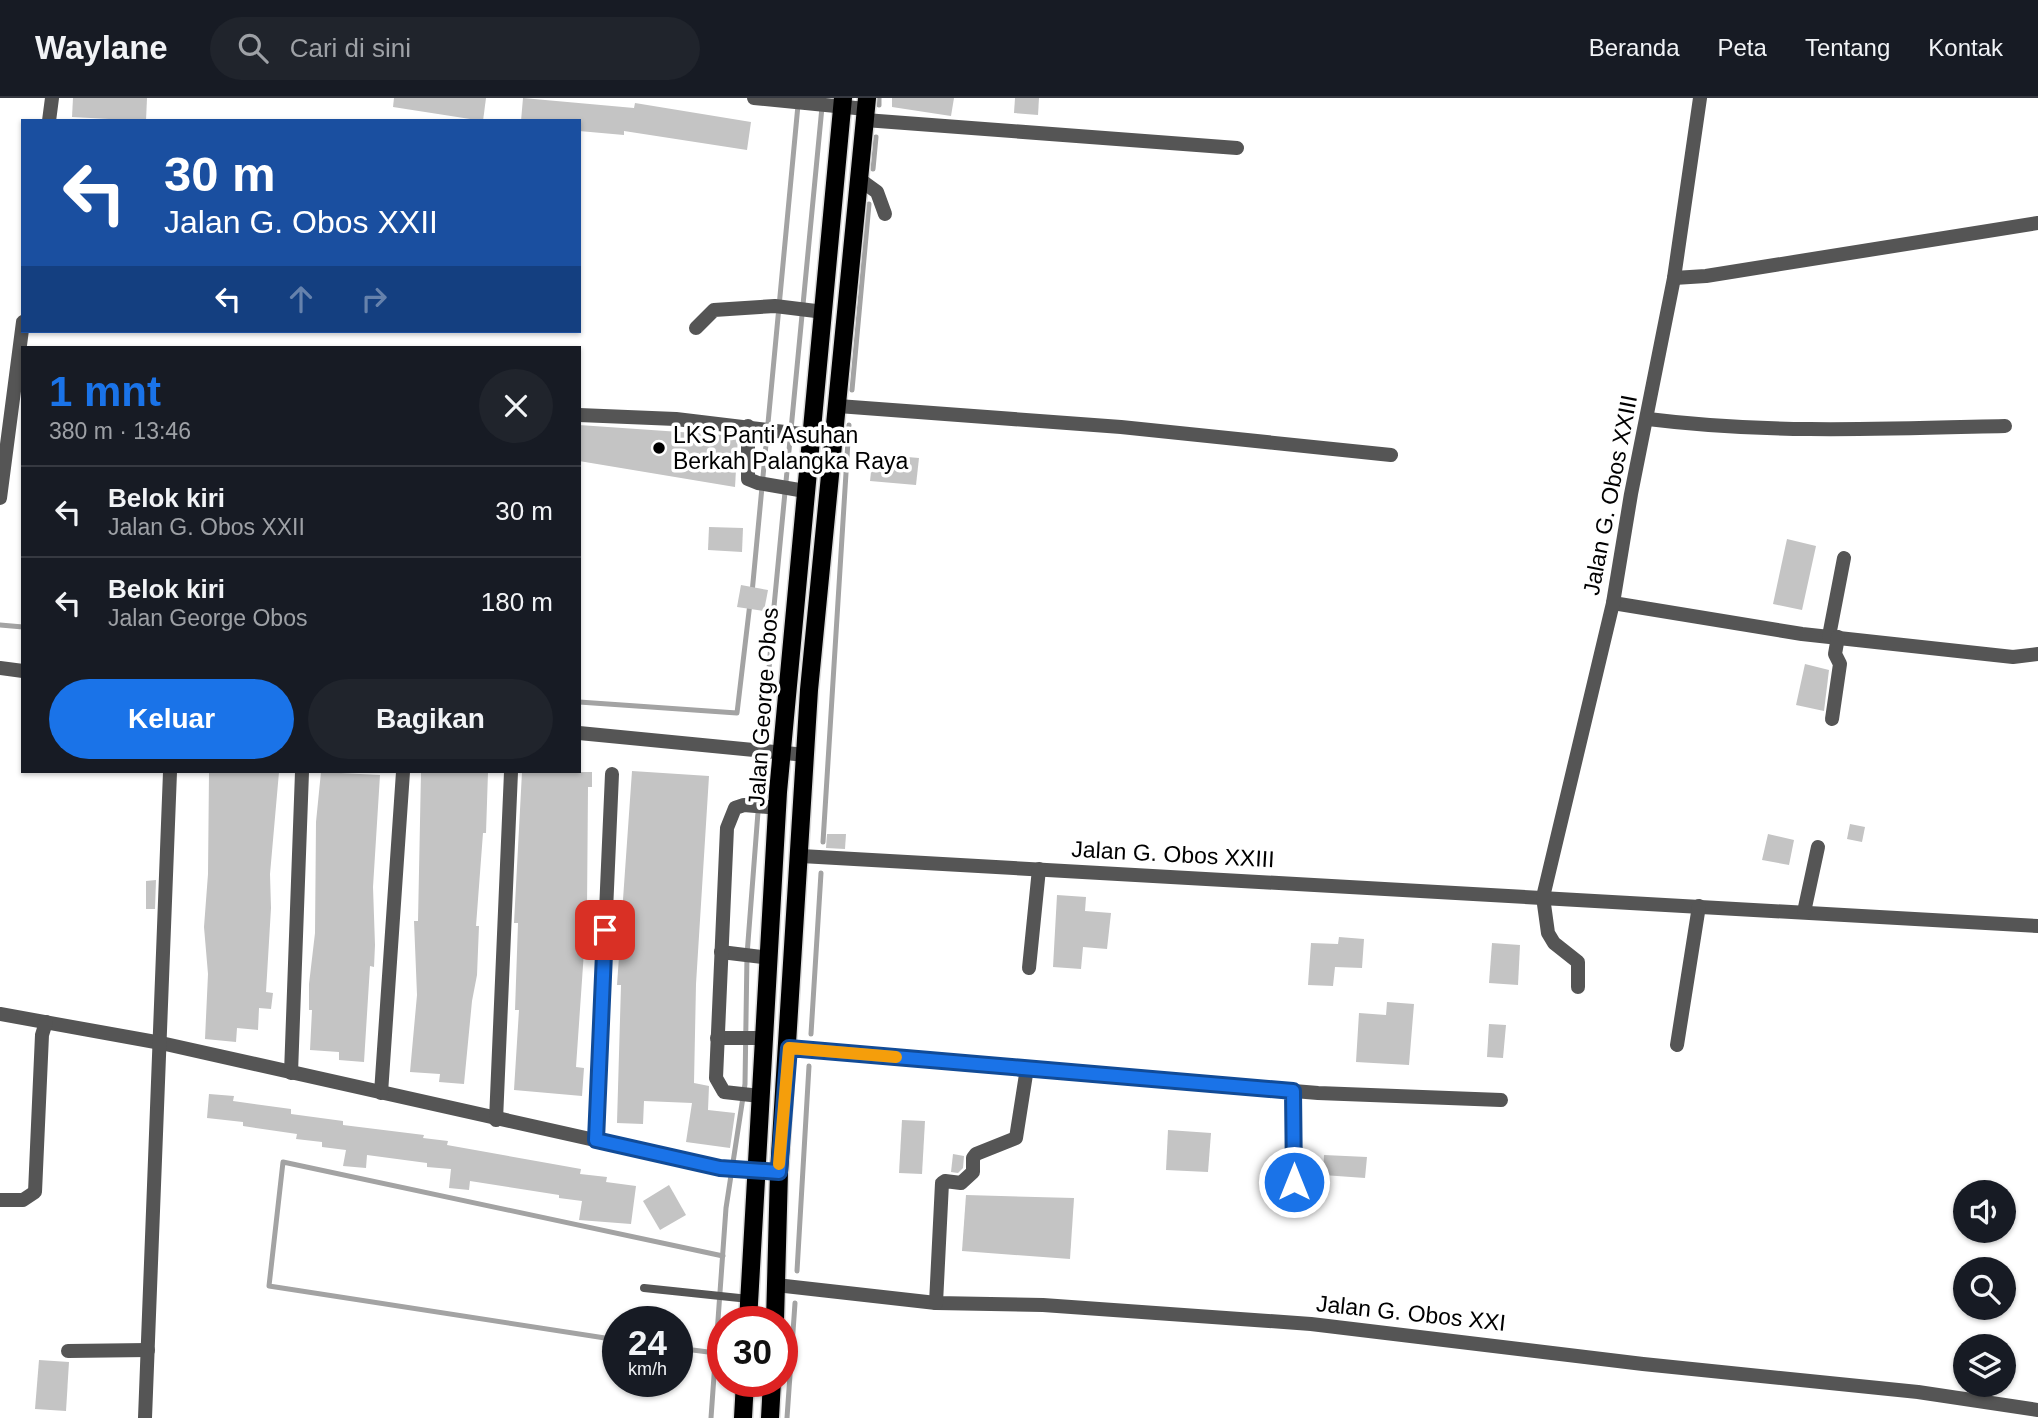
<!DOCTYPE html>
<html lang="id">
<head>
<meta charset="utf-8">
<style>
	body { margin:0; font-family:Helvetica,sans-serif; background:#20242c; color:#f1f3f6; height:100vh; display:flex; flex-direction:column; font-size:26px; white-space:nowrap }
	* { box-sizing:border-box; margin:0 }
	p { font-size:23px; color:#9ea1a6 }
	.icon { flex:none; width:38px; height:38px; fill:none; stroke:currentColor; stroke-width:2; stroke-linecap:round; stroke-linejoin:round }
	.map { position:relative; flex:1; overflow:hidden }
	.sheet { position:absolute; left:21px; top:248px; width:560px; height:427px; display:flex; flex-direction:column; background:#171b24; border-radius:0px; box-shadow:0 2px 5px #0004 }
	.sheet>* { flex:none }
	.top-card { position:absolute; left:21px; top:21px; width:560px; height:214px; border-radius:0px; box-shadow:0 2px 5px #0004; background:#1a4fa0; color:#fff; overflow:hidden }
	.buttons { position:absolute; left:1953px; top:1082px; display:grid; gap:14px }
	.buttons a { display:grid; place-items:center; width:63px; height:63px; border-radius:50%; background:#171b24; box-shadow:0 2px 5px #0004; font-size:35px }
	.speed { position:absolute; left:602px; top:1208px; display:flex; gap:14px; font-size:35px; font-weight:700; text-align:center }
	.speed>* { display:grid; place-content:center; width:91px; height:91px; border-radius:50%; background:#171b24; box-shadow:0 2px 5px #0004; line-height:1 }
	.speed small { font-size:18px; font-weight:400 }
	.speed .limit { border:10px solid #d22; background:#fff; color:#111 }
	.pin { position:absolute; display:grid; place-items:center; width:60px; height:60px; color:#fff; margin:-30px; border-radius:14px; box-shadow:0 4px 10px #0006 }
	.me { position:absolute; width:77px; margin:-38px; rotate:0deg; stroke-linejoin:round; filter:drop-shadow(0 0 5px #0008) }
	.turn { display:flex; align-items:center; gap:24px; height:147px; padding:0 28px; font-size:32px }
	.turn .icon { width:91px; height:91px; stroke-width:2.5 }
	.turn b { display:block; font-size:49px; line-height:60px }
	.lanes { display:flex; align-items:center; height:66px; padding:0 28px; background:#0003; justify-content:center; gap:35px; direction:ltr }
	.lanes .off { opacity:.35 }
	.round { display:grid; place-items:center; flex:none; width:74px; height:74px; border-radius:37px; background:#20242c }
	.summary { display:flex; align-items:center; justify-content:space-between; height:119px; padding:0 28px }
	h1 { font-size:42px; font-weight:700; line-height:52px; color:#1a73e8 }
	.action { display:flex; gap:14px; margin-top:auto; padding:14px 28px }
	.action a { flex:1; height:80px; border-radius:42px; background:#1a73e8; color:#fff; font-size:28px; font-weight:700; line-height:80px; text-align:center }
	.action a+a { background:#20242c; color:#f1f3f6 }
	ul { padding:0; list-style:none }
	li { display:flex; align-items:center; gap:21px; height:91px; padding:0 28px; border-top:2px solid #363941 }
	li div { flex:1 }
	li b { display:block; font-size:26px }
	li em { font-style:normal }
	header { display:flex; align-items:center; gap:42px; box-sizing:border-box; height:98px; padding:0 35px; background:#171b24; border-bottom:2px solid #363941 }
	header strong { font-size:33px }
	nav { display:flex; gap:38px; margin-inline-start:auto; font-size:24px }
	.search { width:490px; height:63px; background:#20242c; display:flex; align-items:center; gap:18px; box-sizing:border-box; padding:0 24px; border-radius:38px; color:#9ea1a6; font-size:26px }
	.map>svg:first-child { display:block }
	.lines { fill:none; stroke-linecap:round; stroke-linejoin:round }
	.stream { stroke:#a3a3a3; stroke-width:5 }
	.building { fill:#c4c4c4 }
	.primary-casing { stroke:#dbdbdb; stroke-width:21 }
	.lane { stroke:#555; stroke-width:8 }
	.street { stroke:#555; stroke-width:14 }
	.primary { stroke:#000; stroke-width:18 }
	.route-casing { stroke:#114b97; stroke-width:18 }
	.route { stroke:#1a73e8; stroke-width:12 }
	.slow { stroke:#f59e0b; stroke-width:12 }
	.poi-dot { fill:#000; stroke:#fff; stroke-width:2.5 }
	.labels { text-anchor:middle; stroke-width:7; stroke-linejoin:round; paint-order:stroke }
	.poi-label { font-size:23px; fill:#000; stroke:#fff; text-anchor:start }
	.street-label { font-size:23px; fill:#000; stroke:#fff }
</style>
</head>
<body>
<header>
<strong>Waylane</strong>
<div class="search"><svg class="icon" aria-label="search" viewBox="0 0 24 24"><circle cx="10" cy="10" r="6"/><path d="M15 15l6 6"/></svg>Cari di sini</div>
<nav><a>Beranda</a><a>Peta</a><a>Tentang</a><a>Kontak</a></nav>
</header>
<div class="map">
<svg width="2038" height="1320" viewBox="0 0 2038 1320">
	<rect width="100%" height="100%" fill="#fff"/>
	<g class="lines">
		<g class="stream">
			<polyline points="879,7 879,0"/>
			<polyline points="873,71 876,39"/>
			<polyline points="852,292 869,106"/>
			<polyline points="752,495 798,7"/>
			<polyline points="0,527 23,529"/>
			<polyline points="579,604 737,615 750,505"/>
			<polyline points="823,744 849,327"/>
			<polyline points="811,936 821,775"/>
			<polyline points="797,1173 809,968"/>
			<polyline points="618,1242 269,1188 283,1064 723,1158"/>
			<polyline points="677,1250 716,1255"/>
			<polyline points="711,1320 726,1110 745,986 747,857 773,519 822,9"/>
			<polyline points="787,1320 795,1205"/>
		</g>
	</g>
	<g class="building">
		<polygon points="73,0 147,0 146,23 72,19"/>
		<polygon points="394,0 486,0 483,23 393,9"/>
		<polygon points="523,0 634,10 635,5 751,24 747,52 624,33 624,37 579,33 579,23 521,23"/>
		<polygon points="892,0 954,0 951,18 892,9"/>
		<polygon points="1015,0 1039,0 1038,17 1014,15"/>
		<polygon points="579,327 738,338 735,389 579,363"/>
		<polygon points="873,356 919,360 916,387 870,383"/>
		<polygon points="709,429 743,430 742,454 708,452"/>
		<polygon points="1787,441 1816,448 1802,512 1773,506"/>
		<polygon points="741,487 768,492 764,513 737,509"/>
		<polygon points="1805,566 1829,572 1824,613 1796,607"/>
		<polygon points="632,673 709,678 696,886 694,985 709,988 708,1012 735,1015 730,1050 686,1044 692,1005 644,1003 643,1026 617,1025 621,887 617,887"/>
		<polygon points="209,674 279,674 270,776 271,810 266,894 273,895 271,911 259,910 258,932 237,930 236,944 205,941 208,876 204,829 208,776"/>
		<polygon points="321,674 380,677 373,789 375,847 374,869 370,868 364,964 339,962 339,954 310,952 312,912 309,912 309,886 315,835 316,724"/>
		<polygon points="421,674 488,674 486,735 483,735 476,828 479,828 477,877 472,903 464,986 439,984 440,976 410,974 417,897 414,823 418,823"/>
		<polygon points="522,674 592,674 592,689 588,689 587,810 576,969 584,970 582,998 514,992 519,912 515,912 518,825 514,825"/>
		<polygon points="1850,726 1865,729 1862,744 1847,741"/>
		<polygon points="827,736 846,736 845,751 826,750"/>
		<polygon points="1768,736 1794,742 1789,767 1762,762"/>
		<polygon points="156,782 155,811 146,811 146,783"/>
		<polygon points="1057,797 1086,799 1085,813 1111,815 1107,851 1083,849 1081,871 1053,869"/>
		<polygon points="1339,839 1364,841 1362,870 1335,869 1333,888 1308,887 1311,845 1338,846"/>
		<polygon points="1492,845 1520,847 1518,887 1489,885"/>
		<polygon points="1387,904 1414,906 1409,967 1356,964 1359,915 1386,917"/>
		<polygon points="1489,926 1506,927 1503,960 1487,959"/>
		<polygon points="209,996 234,998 233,1003 291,1011 291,1016 343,1023 343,1027 424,1037 423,1040 448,1043 447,1047 581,1071 580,1076 607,1079 606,1084 636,1088 631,1126 579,1122 582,1103 559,1100 559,1097 470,1083 469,1092 449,1090 451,1071 427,1069 427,1065 367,1057 366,1070 343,1068 346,1052 322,1049 322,1044 296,1041 297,1036 243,1028 243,1024 207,1020"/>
		<polygon points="902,1022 925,1023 922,1076 899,1075"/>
		<polygon points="1168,1032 1211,1035 1208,1074 1166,1072"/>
		<polygon points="953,1056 964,1058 963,1070 958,1075 951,1074"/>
		<polygon points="1324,1057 1367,1059 1365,1080 1323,1077"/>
		<polygon points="669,1087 686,1117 660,1132 643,1103"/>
		<polygon points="966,1097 1074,1100 1070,1161 962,1153"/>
		<polygon points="39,1262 69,1264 66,1313 35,1311"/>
	</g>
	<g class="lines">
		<g class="primary-casing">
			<g id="primary">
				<polyline points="748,1223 778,694 843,0"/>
				<polyline points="775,1223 779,1074 809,592 867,0"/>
				<polyline points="743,1320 745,1283"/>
				<polyline points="770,1320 772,1283"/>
			</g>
		</g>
		<polyline class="lane" points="644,1190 749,1201"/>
		<g class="street">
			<polyline points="754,0 866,11"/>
			<polyline points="865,22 1237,50"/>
			<polyline points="49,23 52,0"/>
			<polyline points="859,81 877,94 885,116"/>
			<polyline points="1674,180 1706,178 2038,125"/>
			<polyline points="696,230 714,212 775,208 824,214"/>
			<polyline points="838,308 1121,329 1391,357"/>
			<polyline points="579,317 676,321 810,337"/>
			<path d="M1648 321C1767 336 1885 331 2005 328"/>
			<polyline points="748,328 748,381 758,385 805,393"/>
			<polyline points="0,400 23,224"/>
			<polyline points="1613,505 1802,536 2013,559 2038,556"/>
			<polyline points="1829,538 1844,460"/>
			<polyline points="0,570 23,573"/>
			<polyline points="1832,621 1840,566 1835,556 1838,539"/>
			<polyline points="579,635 806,657"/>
			<polyline points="801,758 2038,828"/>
			<polyline points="1804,814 1818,749"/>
			<polyline points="721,854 770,860"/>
			<polyline points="1029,870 1039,771"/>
			<polyline points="1578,889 1578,864 1554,845 1548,835 1543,799 1613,505 1631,396 1674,180 1700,0"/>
			<polyline points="0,916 161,945 720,1070 779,1074"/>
			<polyline points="717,940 765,940"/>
			<polyline points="1677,947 1699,808"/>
			<polyline points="789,950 1318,995 1501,1002"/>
			<polyline points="291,975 302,674"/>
			<polyline points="1293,993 1294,1107"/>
			<polyline points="381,995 403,674"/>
			<polyline points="760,998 724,994 716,980 727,730 735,710 744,707 779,710"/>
			<polyline points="496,1022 511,674"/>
			<polyline points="596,1042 612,676"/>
			<polyline points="0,1102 23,1102 35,1094 42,937 46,924"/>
			<polyline points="776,1187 936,1205 1043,1207 1311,1226 1643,1266 1918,1294 2038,1312"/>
			<polyline points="936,1205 942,1085 945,1083 961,1085 973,1074 973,1060 976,1056 1016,1040 1027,970"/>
			<polyline points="68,1253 148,1252"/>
			<polyline points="145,1320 170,674"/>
		</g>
		<use href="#primary" class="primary"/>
	</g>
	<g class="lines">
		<g class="route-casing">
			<polyline id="route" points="605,832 596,1042 720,1070 779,1074 789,950 1293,993 1294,1084"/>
		</g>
		<use href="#route" class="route"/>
		<polyline class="slow" points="779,1066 789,950 896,959"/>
	</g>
	<circle class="poi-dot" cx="659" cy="350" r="7"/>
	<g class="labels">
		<g class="poi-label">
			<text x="673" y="345">LKS Panti Asuhan<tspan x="673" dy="26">Berkah Palangka Raya</tspan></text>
		</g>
		<g class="street-label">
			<text transform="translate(1610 397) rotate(-79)" y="8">Jalan G. Obos XXIII</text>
			<text transform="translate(763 609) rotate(-86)" y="8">Jalan George Obos</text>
			<text transform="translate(1173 756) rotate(3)" y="8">Jalan G. Obos XXIII</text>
			<text transform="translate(1411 1215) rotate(6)" y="8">Jalan G. Obos XXI</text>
		</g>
	</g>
</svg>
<div class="buttons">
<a><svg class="icon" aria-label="sound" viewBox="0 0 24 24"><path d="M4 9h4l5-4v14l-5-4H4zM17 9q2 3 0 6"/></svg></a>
<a><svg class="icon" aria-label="search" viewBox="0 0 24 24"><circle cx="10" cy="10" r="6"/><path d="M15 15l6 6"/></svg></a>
<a><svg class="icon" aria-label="layers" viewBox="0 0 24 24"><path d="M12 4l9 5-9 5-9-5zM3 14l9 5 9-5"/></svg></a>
</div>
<div class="speed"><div>24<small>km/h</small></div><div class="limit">30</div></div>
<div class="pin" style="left:605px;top:832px;background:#d93025"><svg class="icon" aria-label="arrive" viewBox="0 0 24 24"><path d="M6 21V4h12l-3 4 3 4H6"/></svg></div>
<svg class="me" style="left:1294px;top:1084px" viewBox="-20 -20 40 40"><circle r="17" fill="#1a73e8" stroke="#fff" stroke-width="3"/><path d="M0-11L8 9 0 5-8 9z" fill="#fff"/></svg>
<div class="top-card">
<div class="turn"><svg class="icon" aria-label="left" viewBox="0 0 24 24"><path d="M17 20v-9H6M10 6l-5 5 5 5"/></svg><div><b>30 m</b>Jalan G. Obos XXII</div></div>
<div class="lanes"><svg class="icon" aria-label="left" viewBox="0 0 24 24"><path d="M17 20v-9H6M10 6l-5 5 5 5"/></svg><svg class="icon off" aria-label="ahead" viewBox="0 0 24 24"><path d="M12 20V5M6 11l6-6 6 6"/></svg><svg class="icon off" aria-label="right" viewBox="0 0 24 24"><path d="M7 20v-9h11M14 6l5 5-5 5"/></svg></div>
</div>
<section class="sheet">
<div class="summary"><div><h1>1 mnt</h1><p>380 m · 13:46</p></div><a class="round"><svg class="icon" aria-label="close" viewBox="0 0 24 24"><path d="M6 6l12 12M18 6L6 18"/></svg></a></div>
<ul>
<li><svg class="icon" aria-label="left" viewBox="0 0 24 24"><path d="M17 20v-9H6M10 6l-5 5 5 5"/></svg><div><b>Belok kiri</b><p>Jalan G. Obos XXII</p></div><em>30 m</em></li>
<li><svg class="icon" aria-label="left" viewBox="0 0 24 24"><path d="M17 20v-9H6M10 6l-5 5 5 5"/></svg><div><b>Belok kiri</b><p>Jalan George Obos</p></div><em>180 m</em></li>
</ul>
<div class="action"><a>Keluar</a><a>Bagikan</a></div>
</section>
</div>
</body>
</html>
